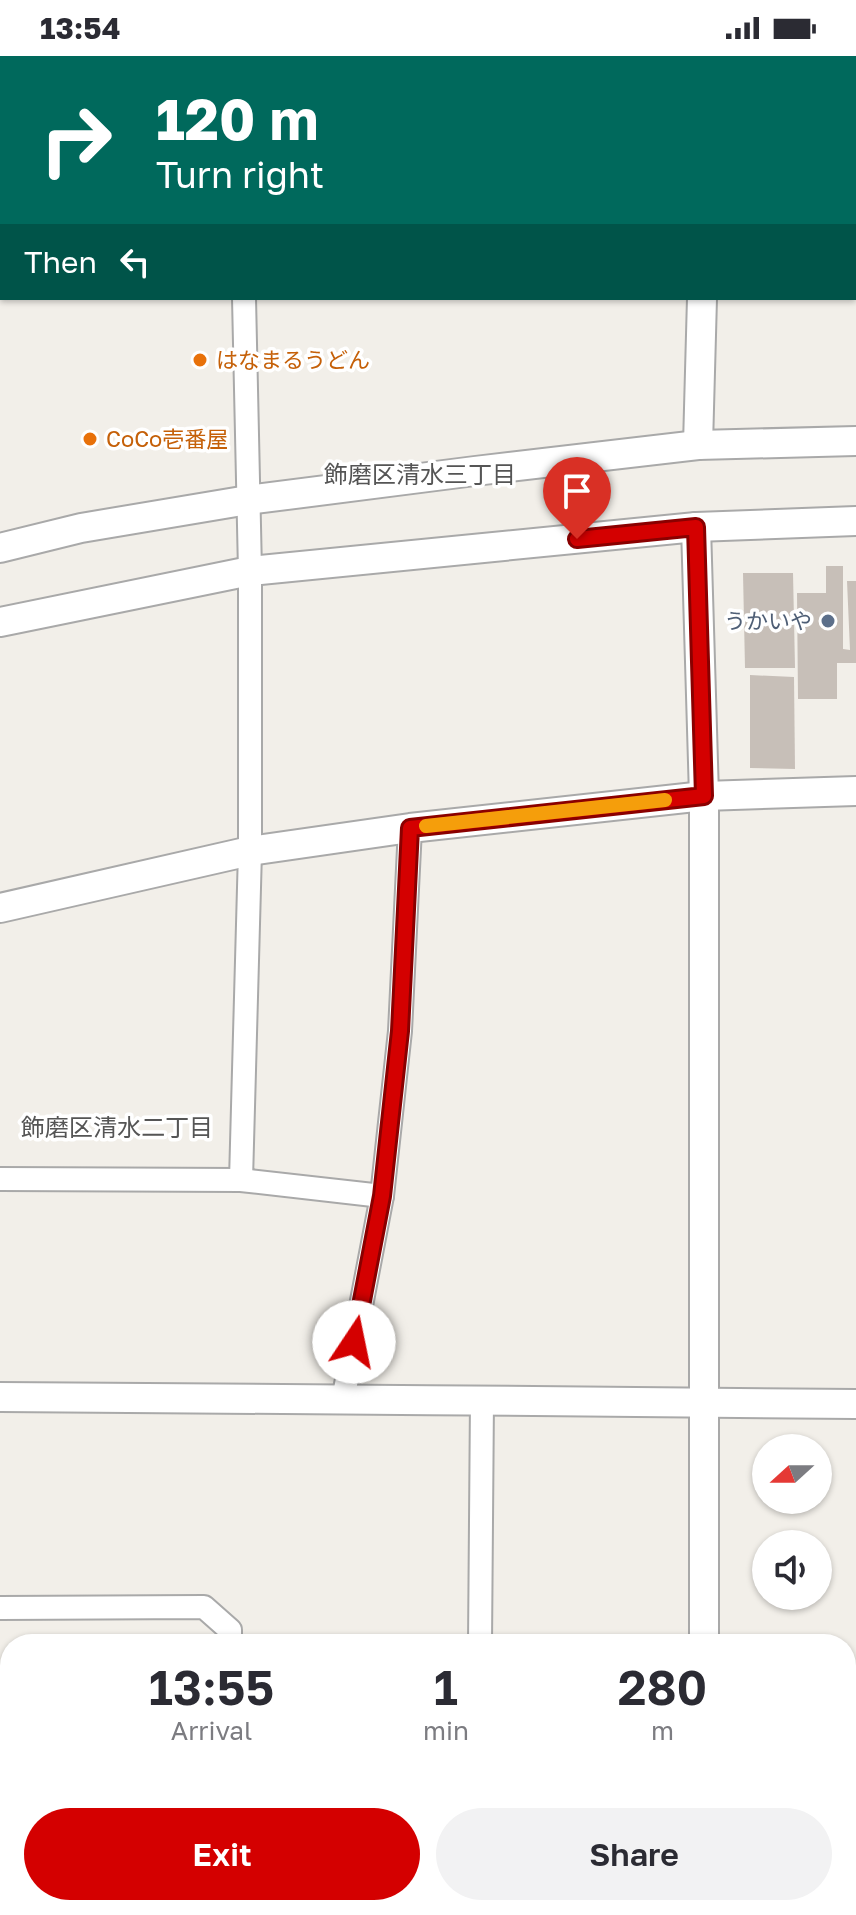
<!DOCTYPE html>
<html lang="en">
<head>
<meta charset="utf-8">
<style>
	body { margin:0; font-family:"Golos Text","Noto Sans JP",sans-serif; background:#f2f2f3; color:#2b2b33; height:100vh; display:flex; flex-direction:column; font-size:30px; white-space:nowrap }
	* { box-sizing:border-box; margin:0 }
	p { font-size:26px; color:#7c7c81 }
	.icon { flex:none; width:44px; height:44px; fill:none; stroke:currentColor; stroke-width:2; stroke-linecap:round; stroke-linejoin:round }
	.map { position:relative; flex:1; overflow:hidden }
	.drawer { position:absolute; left:0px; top:1578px; width:856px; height:282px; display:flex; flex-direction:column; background:#fff; border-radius:32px 32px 0 0; box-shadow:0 2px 6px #0004 }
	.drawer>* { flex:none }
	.hud { position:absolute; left:0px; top:0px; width:856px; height:244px; box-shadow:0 2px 6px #0004; background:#00695c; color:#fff; overflow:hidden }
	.needle { width:52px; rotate:249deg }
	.fabs { position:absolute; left:752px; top:1378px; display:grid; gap:16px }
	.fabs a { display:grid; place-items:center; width:80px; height:80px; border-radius:50%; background:#fff; box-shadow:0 2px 6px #0004; font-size:40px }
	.pin { position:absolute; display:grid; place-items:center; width:68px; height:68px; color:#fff; margin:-82px -34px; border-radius:50% 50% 50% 0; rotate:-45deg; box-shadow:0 0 8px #0007 }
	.pin .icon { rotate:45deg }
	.me { position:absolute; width:88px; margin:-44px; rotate:11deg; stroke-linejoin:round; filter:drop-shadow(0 0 6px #0008) }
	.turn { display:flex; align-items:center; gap:28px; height:168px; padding:0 24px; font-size:36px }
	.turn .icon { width:104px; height:104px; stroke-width:2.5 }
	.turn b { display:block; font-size:56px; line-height:68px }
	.then { display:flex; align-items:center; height:76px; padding:0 24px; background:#0003; gap:16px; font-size:30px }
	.eta { display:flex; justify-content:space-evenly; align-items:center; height:136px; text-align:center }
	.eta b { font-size:48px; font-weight:600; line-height:56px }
	.cta { display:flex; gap:16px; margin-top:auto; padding:16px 24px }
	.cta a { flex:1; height:92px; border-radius:48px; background:#d40000; color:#fff; font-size:32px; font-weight:600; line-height:92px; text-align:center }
	.cta a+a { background:#f2f2f3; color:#2b2b33 }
	.status { display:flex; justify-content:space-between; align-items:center; height:56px; padding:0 40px; background:#fff; direction:ltr }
	.status svg { height:22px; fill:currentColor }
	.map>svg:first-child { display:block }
	.building { fill:#c7bfb8 }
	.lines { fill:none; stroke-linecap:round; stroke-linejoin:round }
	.minor-casing { stroke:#a9a9a9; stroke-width:26 }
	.tertiary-casing { stroke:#a9a9a9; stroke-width:32 }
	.minor { stroke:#fff; stroke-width:22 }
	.tertiary { stroke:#fff; stroke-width:28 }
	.route-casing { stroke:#8a0000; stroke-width:20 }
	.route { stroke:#d40000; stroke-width:14 }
	.slow { stroke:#f59e0b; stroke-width:14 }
	.food-dot { fill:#e8710a; stroke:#fff; stroke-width:3 }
	.service-dot { fill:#5c6f8a; stroke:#fff; stroke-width:3 }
	.labels { text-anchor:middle; stroke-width:7; stroke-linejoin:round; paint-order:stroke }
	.food-label { font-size:22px; fill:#c56008; stroke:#fff; text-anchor:start }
	.service-label { font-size:22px; fill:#4e5e75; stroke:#fff; text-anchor:end }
	.neighbourhood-label { font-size:24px; fill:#555; stroke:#fff }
</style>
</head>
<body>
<div class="status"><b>13:54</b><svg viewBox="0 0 49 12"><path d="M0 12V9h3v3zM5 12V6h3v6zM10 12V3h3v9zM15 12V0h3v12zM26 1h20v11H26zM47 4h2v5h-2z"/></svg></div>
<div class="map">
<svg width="856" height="1859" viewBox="0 0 856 1859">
	<rect width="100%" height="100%" fill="#f2efe9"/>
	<g class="building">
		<polygon points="826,510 843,510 843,593 850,594 847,525 856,525 856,607 837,607 837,643 798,643 797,537 826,537"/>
		<polygon points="743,517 793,517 795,612 745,612"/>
		<polygon points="750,619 794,621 795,713 750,712"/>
		<polygon points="846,1731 856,1731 856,1768 846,1767"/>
	</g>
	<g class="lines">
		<g class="minor-casing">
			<g id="minor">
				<polyline points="47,0 47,2"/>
				<polyline points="244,0 244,2"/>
				<polyline points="456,0 457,2"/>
				<polyline points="800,2 800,0"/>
				<polyline points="854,139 856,139"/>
				<polyline points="0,157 2,157"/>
				<polyline points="0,1123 241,1124 382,1140"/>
				<polyline points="241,1124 250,795 250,515 244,242"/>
				<polyline points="343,1344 382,1140 400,975 410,772"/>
				<polyline points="0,1552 204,1551 230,1574 230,1588"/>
				<polyline points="480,1588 482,1343"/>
				<polyline points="231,1850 231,1859"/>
				<polyline points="479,1859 479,1850"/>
			</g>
		</g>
		<g class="tertiary-casing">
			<g id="tertiary">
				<polyline points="854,23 856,23"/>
				<polyline points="0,52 2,52"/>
				<polyline points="698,389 702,242"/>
				<polyline points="696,471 704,740 704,1588"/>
				<polyline points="0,492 81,472 248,444 475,415 698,389 856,385"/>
				<polyline points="0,566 250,515 696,471 856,465"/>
				<polyline points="0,852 250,795 410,772 704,740 856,735"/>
				<path d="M0 1341C285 1341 571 1347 856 1348"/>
				<polyline points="703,1859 703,1850"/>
			</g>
		</g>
		<use href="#minor" class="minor"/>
		<use href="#tertiary" class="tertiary"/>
	</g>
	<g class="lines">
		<g class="route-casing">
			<polyline id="route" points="354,1286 382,1140 400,975 410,772 704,740 696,471 577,483"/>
		</g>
		<use href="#route" class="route"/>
		<polyline class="slow" points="426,770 665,744"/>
	</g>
	<g class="food-dot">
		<circle cx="200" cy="304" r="8"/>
		<circle cx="90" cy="383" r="8"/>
	</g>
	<circle class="service-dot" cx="828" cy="565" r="8"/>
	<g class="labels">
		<g class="food-label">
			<text x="216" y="312">はなまるうどん</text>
			<text x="106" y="391">CoCo壱番屋</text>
		</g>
		<g class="service-label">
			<text x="812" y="573">うかいや</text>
		</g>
		<g class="neighbourhood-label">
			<text x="420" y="427">飾磨区清水三丁目</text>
			<text x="117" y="1080">飾磨区清水二丁目</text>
		</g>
	</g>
</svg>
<div class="fabs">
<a><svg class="needle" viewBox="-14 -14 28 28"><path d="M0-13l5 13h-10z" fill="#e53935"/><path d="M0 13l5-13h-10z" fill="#7c7c81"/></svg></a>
<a><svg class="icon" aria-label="sound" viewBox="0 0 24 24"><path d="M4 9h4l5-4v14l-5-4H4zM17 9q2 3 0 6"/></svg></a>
</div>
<div class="pin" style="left:577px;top:483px;background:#d93025"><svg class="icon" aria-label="arrive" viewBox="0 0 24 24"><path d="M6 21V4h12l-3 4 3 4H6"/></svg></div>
<svg class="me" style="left:354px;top:1286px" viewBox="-20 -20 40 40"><circle r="19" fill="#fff"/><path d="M0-13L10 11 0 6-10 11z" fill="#d40000"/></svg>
<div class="hud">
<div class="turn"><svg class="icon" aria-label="right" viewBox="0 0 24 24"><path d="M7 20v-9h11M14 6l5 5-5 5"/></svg><div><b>120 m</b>Turn right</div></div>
<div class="then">Then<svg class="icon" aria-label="left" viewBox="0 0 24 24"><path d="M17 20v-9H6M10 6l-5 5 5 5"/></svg></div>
</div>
<section class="drawer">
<div class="eta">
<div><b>13:55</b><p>Arrival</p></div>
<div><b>1</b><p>min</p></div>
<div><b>280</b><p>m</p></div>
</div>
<div class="cta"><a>Exit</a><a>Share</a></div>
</section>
</div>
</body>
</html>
